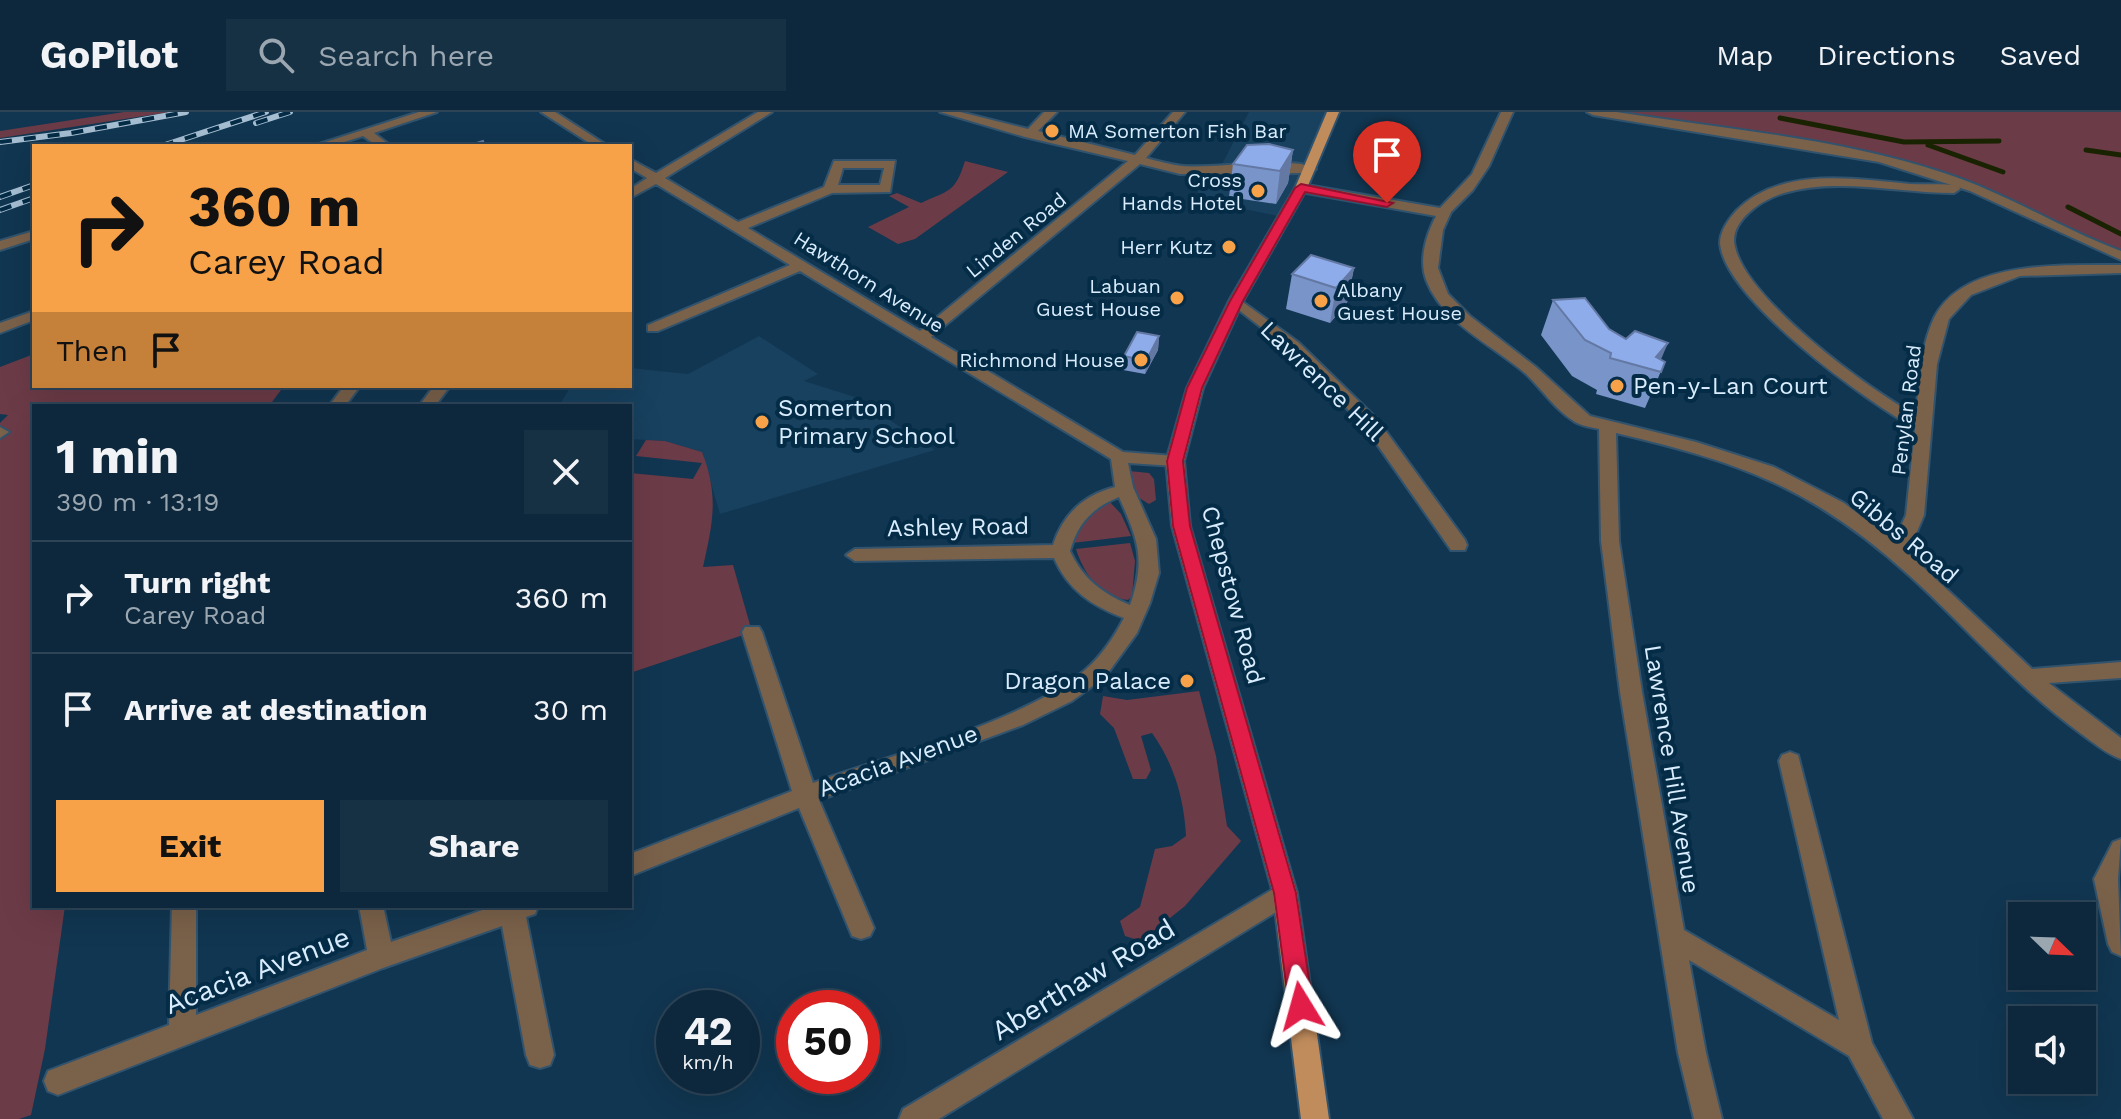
<!DOCTYPE html>
<html lang="en">
<head>
<meta charset="utf-8">
<style>
	body { margin:0; font-family:"Work Sans",sans-serif; background:#163044; color:#f1f3f6; height:100vh; display:flex; flex-direction:column; font-size:30px; white-space:nowrap }
	* { box-sizing:border-box; margin:0 }
	p { font-size:26px; color:#9aa6b0 }
	.icon { flex:none; width:44px; height:44px; fill:none; stroke:currentColor; stroke-width:2; stroke-linecap:round; stroke-linejoin:round }
	.map { position:relative; flex:1; overflow:hidden }
	.panel { position:absolute; left:32px; top:292px; width:600px; height:504px; display:flex; flex-direction:column; background:#0d283d; border-radius:0px; box-shadow:0 8px 32px #0002,0 0 0 2px #2d4457 }
	.panel>* { flex:none }
	.hud { position:absolute; left:32px; top:32px; width:600px; height:244px; border-radius:0px; box-shadow:0 8px 32px #0002,0 0 0 2px #2d4457; background:#f7a148; color:#111; overflow:hidden }
	.needle { width:52px; rotate:113deg }
	.tools { position:absolute; left:2008px; top:790px; display:grid; gap:16px }
	.tools a { display:grid; place-items:center; width:88px; height:88px; border-radius:0px; background:#0d283d; box-shadow:0 8px 32px #0002,0 0 0 2px #2d4457; font-size:40px }
	.speed { position:absolute; left:656px; top:878px; display:flex; gap:16px; font-size:40px; font-weight:700; text-align:center }
	.speed>* { display:grid; place-content:center; width:104px; height:104px; border-radius:50%; background:#0d283d; box-shadow:0 8px 32px #0002,0 0 0 2px #2d4457; line-height:1 }
	.speed small { font-size:20px; font-weight:400 }
	.speed .limit { border:12px solid #d22; background:#fff; color:#111 }
	.pin { position:absolute; display:grid; place-items:center; width:68px; height:68px; color:#fff; margin:-82px -34px; border-radius:50% 50% 50% 0; rotate:-45deg; box-shadow:0 0 8px #0007 }
	.pin .icon { rotate:45deg }
	.me { position:absolute; width:88px; margin:-44px; rotate:352deg; stroke-linejoin:round; filter:drop-shadow(0 0 6px #0008) }
	.turn { display:flex; align-items:center; gap:28px; height:168px; padding:0 24px; font-size:36px }
	.turn .icon { width:104px; height:104px; stroke-width:2.5 }
	.turn b { display:block; font-size:56px; line-height:68px }
	.then { display:flex; align-items:center; height:76px; padding:0 24px; background:#0003; gap:16px; font-size:30px }
	.round { display:grid; place-items:center; flex:none; width:84px; height:84px; border-radius:0px; background:#163044 }
	.overview { display:flex; align-items:center; justify-content:space-between; height:136px; padding:0 24px }
	h1 { font-size:48px; font-weight:700; line-height:60px }
	.button { display:flex; gap:16px; margin-top:auto; padding:16px 24px }
	.button a { flex:1; height:92px; border-radius:0px; background:#f7a148; color:#111; font-size:32px; font-weight:700; line-height:92px; text-align:center }
	.button a+a { background:#163044; color:#f1f3f6 }
	ul { padding:0; list-style:none }
	li { display:flex; align-items:center; gap:24px; height:112px; padding:0 24px; border-top:2px solid #2d4457 }
	li div { flex:1 }
	li b { display:block; font-size:30px }
	li em { font-style:normal }
	header { display:flex; align-items:center; gap:48px; box-sizing:border-box; height:112px; padding:0 40px; background:#0d283d; border-bottom:2px solid #2d4457 }
	header strong { font-size:38px }
	nav { display:flex; gap:44px; margin-inline-start:auto; font-size:28px }
	.search { width:560px; height:72px; background:#163044; display:flex; align-items:center; gap:20px; box-sizing:border-box; padding:0 28px; border-radius:0px; color:#9aa6b0; font-size:30px }
	.map>svg:first-child { display:block }
	.built { fill:#17415f }
	.green { fill:#6c3b48 }
	.lines { fill:none; stroke-linecap:round; stroke-linejoin:round }
	.stream { stroke:#1a2301; stroke-width:5 }
	.minor-casing { stroke:#31536d; stroke-width:4 }
	.major-casing { stroke:#31536d; stroke-width:4 }
	.minor { fill:#7a614a; fill-rule:evenodd }
	.major { fill:#c08c5c; fill-rule:evenodd }
	.rail-casing { stroke:#a6bed2; stroke-width:6 }
	.rail { stroke:#052c46; stroke-width:4; stroke-dasharray:12; stroke-linecap:butt }
	.wall { fill:#7994c8 }
	.shaded-wall { fill:#6378a3 }
	.building { fill:#8dace9; stroke:#6378a3; stroke-width:2 }
	.route { fill:#e11d48; stroke:#92132f; stroke-width:2 }
	.poi-dot { fill:#f7a148; stroke:#052c46; stroke-width:3 }
	.labels { text-anchor:middle; stroke-width:8; stroke-linejoin:round; paint-order:stroke }
	.far-poi-label { font-size:20px; fill:#d9edfe; stroke:#052c46; text-anchor:end }
	.far-street-label { font-size:20px; fill:#d9edfe; stroke:#052c46 }
	.street-label { font-size:24px; fill:#d9edfe; stroke:#052c46 }
	.poi-label { font-size:24px; fill:#d9edfe; stroke:#052c46; text-anchor:start }
	.near-street-label { font-size:28px; fill:#d9edfe; stroke:#052c46 }
</style>
</head>
<body>
<header>
<strong>GoPilot</strong>
<div class="search"><svg class="icon" aria-label="search" viewBox="0 0 24 24"><circle cx="10" cy="10" r="6"/><path d="M15 15l6 6"/></svg>Search here</div>
<nav><a>Map</a><a>Directions</a><a>Saved</a></nav>
</header>
<div class="map">
<svg width="2121" height="1007" viewBox="0 0 2121 1007">
	<rect width="100%" height="100%" fill="#113651"/>
	<g class="built">
		<polygon points="1249,0 1333,0 1283,105 1234,95 1230,101 1202,94 1194,67 1218,60"/>
		<polygon points="759,224 818,262 804,269 855,285 935,338 720,402 702,340 665,329 630,327 630,294 559,294 571,274 630,274 630,256 688,262"/>
	</g>
	<g class="green">
		<polygon points="124,0 170,0 0,26 0,19"/>
		<polygon points="1593,0 2121,0 2121,144 2013,92 1903,52"/>
		<path d="M965 49 1008 60 915 127 898 132 868 115 909 95 889 84 897 81 921 91C949 78 955 81 965 49Z"/>
		<polygon points="34,242 34,274 284,274 269,294 34,294 34,794 65,794 45,937 31,1003 19,1007 0,1007 0,311 8,303 0,302 0,255"/>
		<path d="M646 328 665 329 702 340C719 384 713 410 703 455L733 453 752 520 630 561V361L693 367 702 351 636 344Z"/>
		<polygon points="1129,359 1149,361 1154,367 1156,388 1149,392 1136,384"/>
		<polygon points="1108,388 1121,402 1131,424 1072,431 1087,401"/>
		<path d="M1130 431 1135 449 1132 484 1128 488C1099 485 1084 462 1076 437Z"/>
		<path d="M1199 579 1216 644 1227 714 1241 729 1185 794 1141 829 1125 824 1120 809 1140 795 1155 737 1172 734 1186 724C1184 686 1174 652 1152 621L1141 624 1151 658 1146 667H1133L1114 616 1100 602 1103 584 1127 588Z"/>
	</g>
	<g class="lines">
		<g class="stream">
			<polyline points="1780,6 1904,30 1999,29"/>
			<polyline points="1928,33 2003,60"/>
			<polyline points="2086,38 2121,43"/>
			<polyline points="2068,95 2121,122"/>
		</g>
		<g class="minor-casing">
			<g id="minor">
				<polygon points="419,0 437,0 374,21 391,34 377,34 363,24 332,34 313,34"/>
				<polygon points="541,0 555,0 608,34 594,34"/>
				<path d="M758 0H772L665 66 738 110 824 75 834 49H895L890 80 832 81 748 116 920 219 1128 49 1025 25 940 0H960L1028 17 1044 0H1057L1038 19 1135 43 1173 0H1185L1146 46C1158 49 1171 53 1183 54 1213 57 1296 43 1316 57L1310 61 1180 62 1140 52 931 225 1123 340 1175 344 1184 349 1175 354 1128 351 1133 375 1156 427 1159 461 1150 491 1137 521 1105 565 1072 589 1023 613 819 688 874 816 870 824 861 827 852 824 799 696 630 764V742L792 679 742 520 745 515H759L762 520 813 671C892 642 1013 613 1079 563 1099 548 1113 527 1124 506 1092 494 1068 478 1054 446L855 449 846 443 855 437 1053 433C1063 402 1084 383 1115 375L1111 347 800 159 658 219H648V213L790 153 656 72 630 86V77L647 66 630 56V47L656 61ZM843 56H884L880 73H838ZM1119 385C1138 428 1146 447 1130 493 1102 481 1083 467 1070 439 1078 411 1092 396 1119 385Z"/>
				<path d="M1501 0H1513L1489 54 1473 78 1451 100 1443 118 1438 156 1448 182 1470 204 1536 255 1590 304 1696 330 1774 355 1844 391 1894 429 1906 403 1915 316C1867 290 1724 187 1720 131 1720 119 1728 108 1736 99 1780 54 1854 67 1910 72 1926 73 1943 71 1959 74L1960 77 1954 81C1898 81 1838 65 1784 81 1763 87 1728 109 1735 135 1747 188 1869 278 1916 303 1919 272 1920 236 1934 206 1964 146 2066 154 2121 153V161L2020 164 1971 183 1949 207 1937 252 1924 403 1908 441 2032 557 2121 550V566L2049 571 2121 626V647C2106 642 2093 630 2080 621 2018 576 1968 517 1911 465 1813 376 1743 351 1616 321L1619 429 1642 580 1684 818 1839 908 1779 649 1782 643 1790 640 1798 643 1872 931 1913 1007H1883L1849 944 1689 848 1706 941 1722 1007H1694L1678 941 1620 580 1601 429 1599 317C1591 315 1582 314 1575 310 1555 298 1542 277 1526 262 1494 234 1443 211 1427 170 1418 149 1426 123 1436 104L1301 80 1295 76 1301 72 1440 96 1472 62Z"/>
				<path d="M1587 0H1616C1725 17 1838 26 1944 61 2006 81 2060 116 2121 139V148L1970 79 1879 50 1593 3Z"/>
				<polygon points="34,119 34,127 0,138 0,129"/>
				<polygon points="1236,185 1298,230 1377,307 1465,428 1467,433 1465,438 1451,438 1365,315 1288,236 1231,192 1231,186"/>
				<polygon points="34,199 34,208 0,221 0,211"/>
				<polygon points="344,274 360,274 345,294 329,294"/>
				<polygon points="434,274 450,274 435,294 419,294"/>
				<polygon points="0,315 9,320 0,326"/>
				<polygon points="2121,727 2118,767 2121,844 2112,840 2108,832 2094,767 2113,730"/>
				<polygon points="1285,770 1294,773 1297,781 1294,789 939,1007 899,1007 903,997"/>
				<polygon points="172,794 196,794 196,903 367,838 359,794 383,794 391,830 494,794 538,794 535,802 526,805 554,943 550,953 540,956 530,953 526,943 502,814 383,856 58,983 48,979 44,969 48,959 169,913"/>
			</g>
		</g>
		<g class="major-casing">
			<polygon id="major" points="1327,0 1339,0 1307,76 1243,189 1203,276 1184,349 1190,414 1297,781 1329,1007 1301,1007 1273,781 1172,414 1166,349 1187,276 1229,189 1295,76"/>
		</g>
		<use href="#minor" class="minor"/>
		<use href="#major" class="major"/>
		<g class="rail-casing">
			<g id="rail">
				<polyline points="256,11 290,0"/>
				<polyline points="0,30 71,21 186,0"/>
				<polyline points="162,34 266,0"/>
				<polyline points="0,85 34,73"/>
				<polyline points="0,98 34,86"/>
			</g>
		</g>
		<use href="#rail" class="rail"/>
	</g>
	<g class="wall">
		<polygon points="1293,38 1288,71 1276,92 1229,85 1233,52"/>
		<polygon points="1354,156 1347,191 1330,211 1286,197 1292,162"/>
		<polygon points="1553,188 1609,217 1665,250 1645,296 1596,282 1597,278 1572,264 1541,223"/>
		<polygon points="1159,224 1158,238 1145,262 1123,258 1124,244"/>
	</g>
	<g class="shaded-wall">
		<polygon points="1293,38 1288,71 1276,92 1280,59"/>
		<polygon points="1354,156 1347,191 1330,211 1336,176"/>
		<polygon points="1159,224 1158,238 1145,262 1146,249"/>
		<polygon points="1668,231 1656,259 1656,245"/>
	</g>
	<g class="building">
		<polygon points="483,29 485,34 467,34"/>
		<polygon points="1269,32 1293,38 1280,59 1233,52 1247,33"/>
		<polygon points="1311,143 1354,156 1336,176 1292,162"/>
		<polygon points="1585,186 1609,217 1626,227 1635,219 1668,231 1656,245 1665,250 1661,260 1610,246 1611,241 1585,228 1553,188"/>
		<polygon points="1137,220 1159,224 1146,249 1124,244"/>
	</g>
	<polygon class="route" points="1301,72 1393,91 1387,95 1305,80 1243,189 1202,276 1183,349 1190,414 1296,781 1313,894 1309,902 1301,905 1292,902 1289,894 1274,781 1173,414 1167,349 1187,276 1230,189 1295,76"/>
	<g class="poi-dot">
		<circle cx="1052" cy="19" r="8"/>
		<circle cx="1258" cy="79" r="8"/>
		<circle cx="1229" cy="135" r="8"/>
		<circle cx="1177" cy="186" r="8"/>
		<circle cx="1321" cy="189" r="8"/>
		<circle cx="1141" cy="248" r="8"/>
		<circle cx="1617" cy="274" r="8"/>
		<circle cx="762" cy="310" r="8"/>
		<circle cx="1187" cy="569" r="8"/>
	</g>
	<g class="labels">
		<g class="far-poi-label">
			<text x="1068" y="26" text-anchor="start">MA Somerton Fish Bar</text>
			<text x="1242" y="75">Cross<tspan x="1242" dy="23">Hands Hotel</tspan></text>
			<text x="1213" y="142">Herr Kutz</text>
			<text x="1161" y="181">Labuan<tspan x="1161" dy="23">Guest House</tspan></text>
			<text x="1337" y="185" text-anchor="start">Albany<tspan x="1337" dy="23">Guest House</tspan></text>
			<text x="1125" y="255">Richmond House</text>
		</g>
		<g class="far-street-label">
			<text transform="translate(1016 123) rotate(-39)" y="7">Linden Road</text>
			<text transform="translate(869 170) rotate(32)" y="7">Hawthorn Avenue</text>
			<text transform="translate(1906 298) rotate(-83)" y="7">Penylan Road</text>
		</g>
		<g class="street-label">
			<text transform="translate(1322 269) rotate(44)" y="8">Lawrence Hill</text>
			<text transform="translate(958 415) rotate(-1)" y="8">Ashley Road</text>
			<text transform="translate(1904 424) rotate(40)" y="8">Gibbs Road</text>
			<text transform="translate(1233 483) rotate(75)" y="8">Chepstow Road</text>
			<text transform="translate(898 649) rotate(-20)" y="8">Acacia Avenue</text>
			<text transform="translate(1672 657) rotate(81)" y="8">Lawrence Hill Avenue</text>
		</g>
		<g class="poi-label">
			<text x="1633" y="282">Pen-y-Lan Court</text>
			<text x="778" y="304">Somerton<tspan x="778" dy="28">Primary School</tspan></text>
			<text x="1171" y="577" text-anchor="end">Dragon Palace</text>
		</g>
		<g class="near-street-label">
			<text transform="translate(257 858) rotate(-21)" y="10">Acacia Avenue</text>
			<text transform="translate(1083 867) rotate(-31)" y="10">Aberthaw Road</text>
		</g>
	</g>
</svg>
<div class="tools">
<a><svg class="needle" viewBox="-14 -14 28 28"><path d="M0-13l5 13h-10z" fill="#e53935"/><path d="M0 13l5-13h-10z" fill="#9aa6b0"/></svg></a>
<a><svg class="icon" aria-label="sound" viewBox="0 0 24 24"><path d="M4 9h4l5-4v14l-5-4H4zM17 9q2 3 0 6"/></svg></a>
</div>
<div class="speed"><div>42<small>km/h</small></div><div class="limit">50</div></div>
<div class="pin" style="left:1387px;top:91px;background:#d93025"><svg class="icon" aria-label="arrive" viewBox="0 0 24 24"><path d="M6 21V4h12l-3 4 3 4H6"/></svg></div>
<svg class="me" style="left:1301px;top:894px" viewBox="-20 -20 40 40"><path d="M0-17L14 15 0 8-14 15z" fill="#e11d48" stroke="#fff" stroke-width="4"/></svg>
<div class="hud">
<div class="turn"><svg class="icon" aria-label="right" viewBox="0 0 24 24"><path d="M7 20v-9h11M14 6l5 5-5 5"/></svg><div><b>360 m</b>Carey Road</div></div>
<div class="then">Then<svg class="icon" aria-label="arrive" viewBox="0 0 24 24"><path d="M6 21V4h12l-3 4 3 4H6"/></svg></div>
</div>
<section class="panel">
<div class="overview"><div><h1>1 min</h1><p>390 m · 13:19</p></div><a class="round"><svg class="icon" aria-label="close" viewBox="0 0 24 24"><path d="M6 6l12 12M18 6L6 18"/></svg></a></div>
<ul>
<li><svg class="icon" aria-label="right" viewBox="0 0 24 24"><path d="M7 20v-9h11M14 6l5 5-5 5"/></svg><div><b>Turn right</b><p>Carey Road</p></div><em>360 m</em></li>
<li><svg class="icon" aria-label="arrive" viewBox="0 0 24 24"><path d="M6 21V4h12l-3 4 3 4H6"/></svg><div><b>Arrive at destination</b></div><em>30 m</em></li>
</ul>
<div class="button"><a>Exit</a><a>Share</a></div>
</section>
</div>
</body>
</html>
